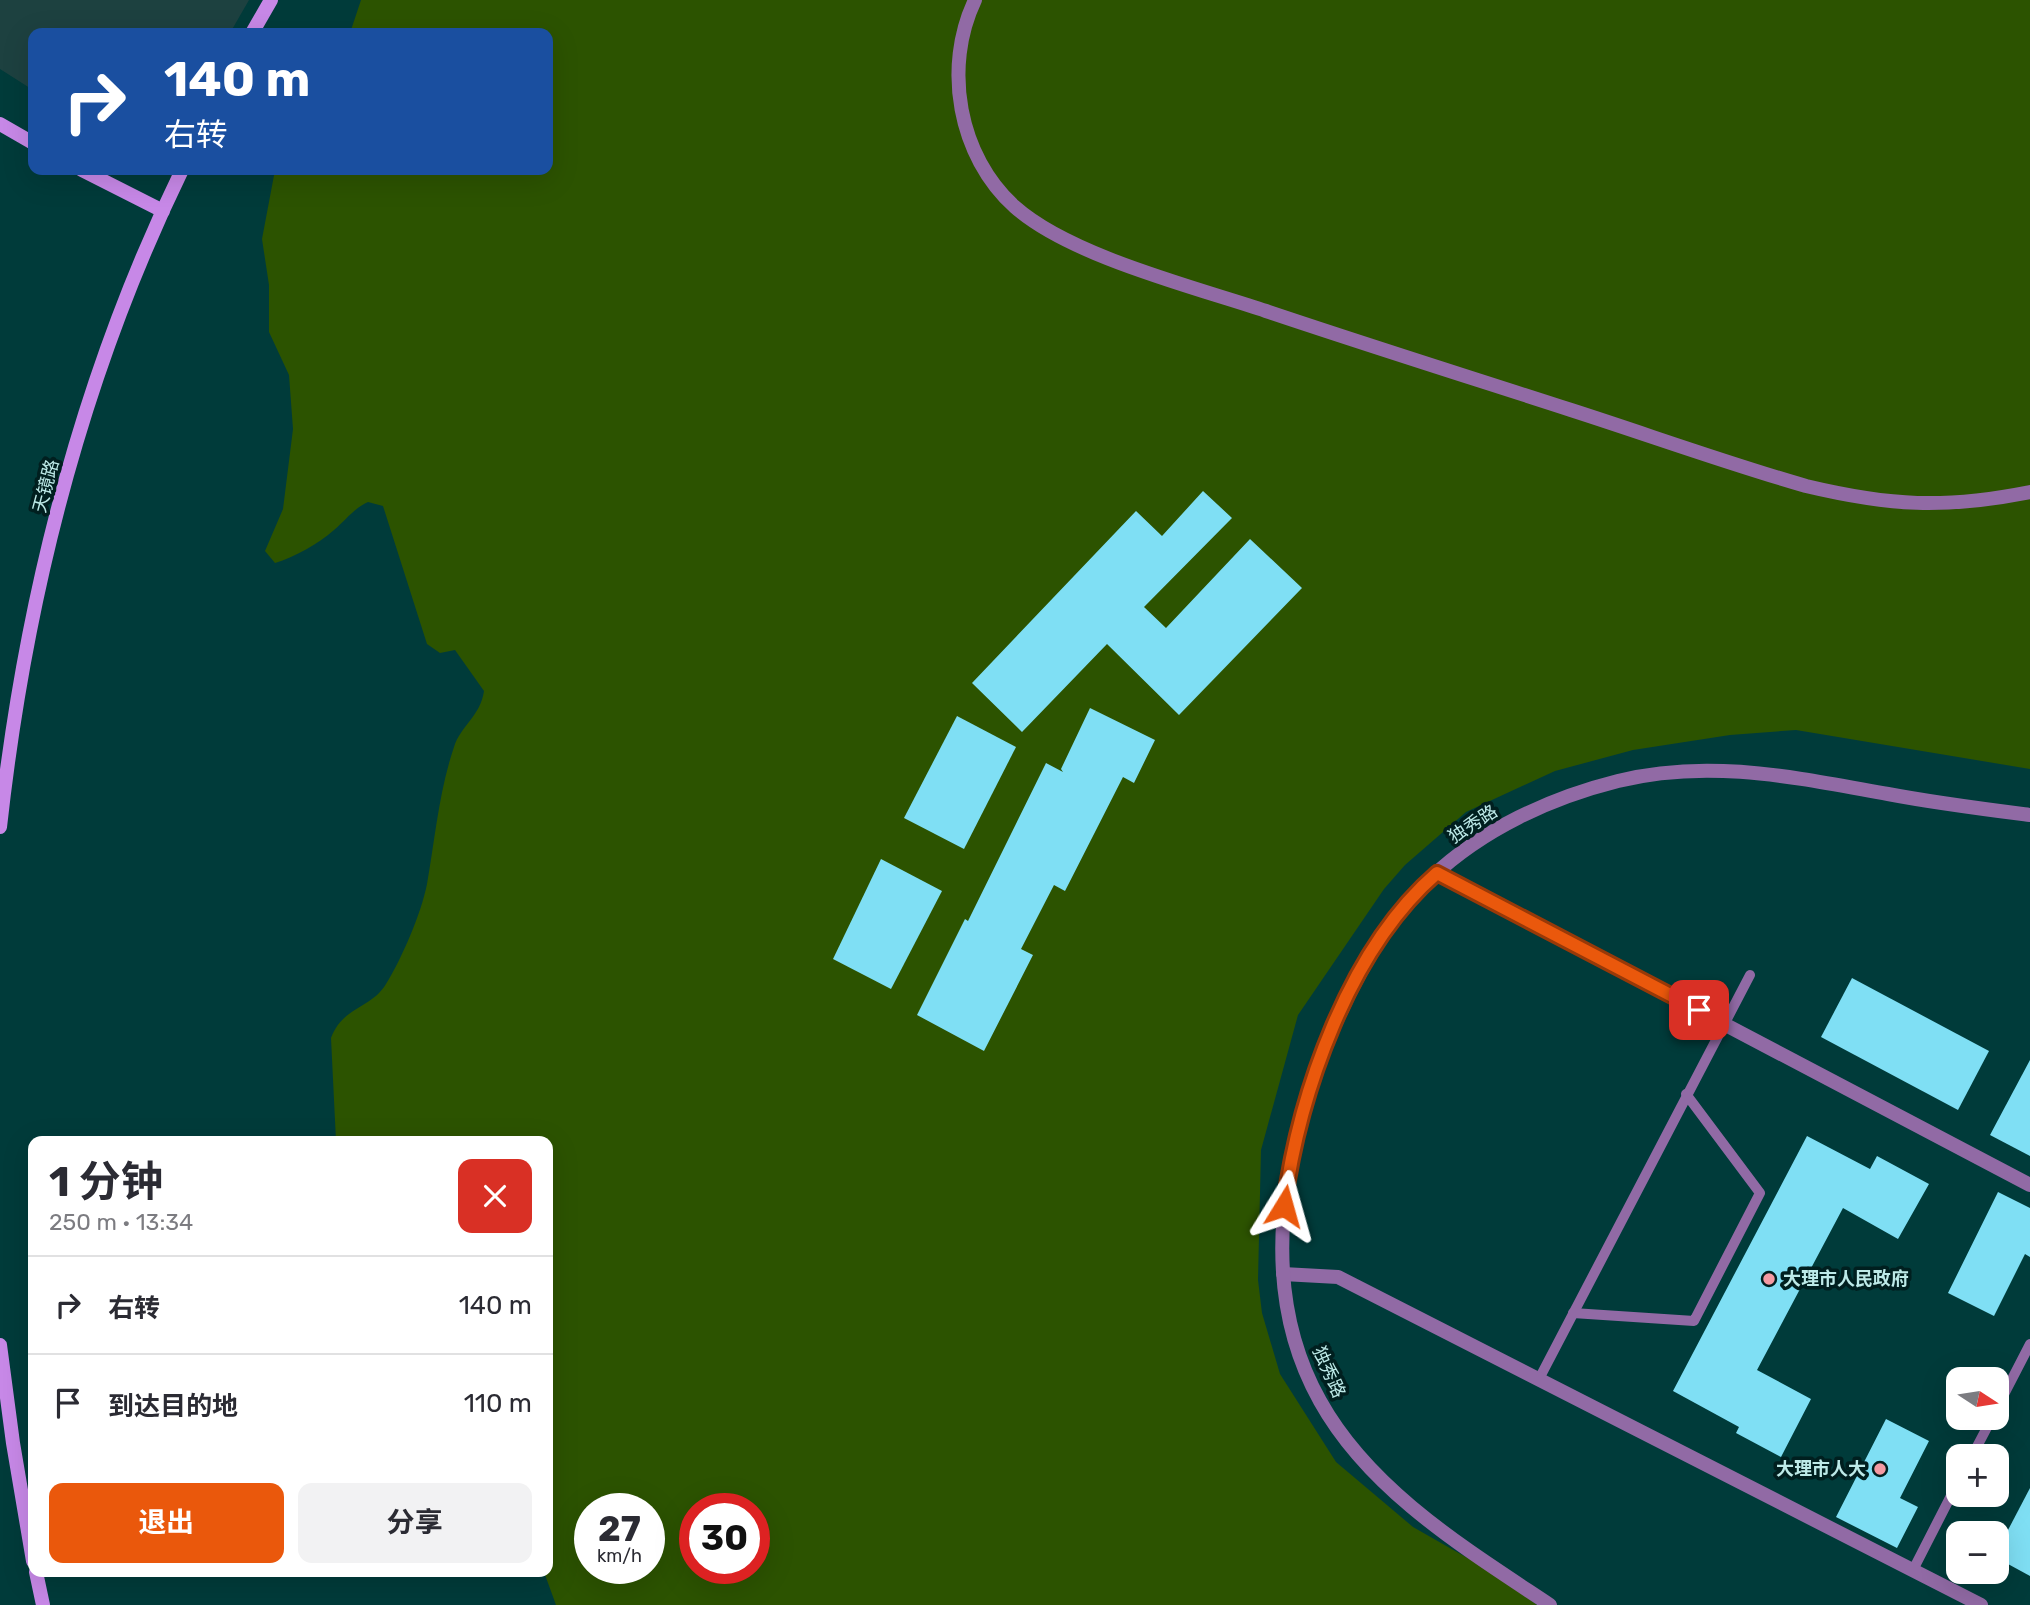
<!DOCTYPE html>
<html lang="zh">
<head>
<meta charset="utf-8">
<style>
	body { margin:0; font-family:Rubik,"Noto Sans SC",sans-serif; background:#f2f2f3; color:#2b2b33; height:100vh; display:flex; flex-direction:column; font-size:26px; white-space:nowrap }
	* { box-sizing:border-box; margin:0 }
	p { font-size:23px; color:#7c7c81 }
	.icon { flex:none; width:38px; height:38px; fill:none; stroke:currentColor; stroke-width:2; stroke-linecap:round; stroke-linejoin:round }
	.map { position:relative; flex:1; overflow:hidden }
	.drawer { position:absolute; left:28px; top:1136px; width:525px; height:441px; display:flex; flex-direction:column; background:#fff; border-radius:14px; box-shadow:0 7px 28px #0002 }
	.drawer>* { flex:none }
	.guide { position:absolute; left:28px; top:28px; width:525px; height:147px; border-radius:14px; box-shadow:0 7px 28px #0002; background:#1a4fa0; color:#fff; overflow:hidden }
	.needle { width:46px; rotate:102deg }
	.fabs { position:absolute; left:1946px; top:1367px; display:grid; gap:14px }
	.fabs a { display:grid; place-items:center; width:63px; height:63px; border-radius:14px; background:#fff; box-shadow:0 7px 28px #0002; font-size:35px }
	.speed { position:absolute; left:574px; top:1493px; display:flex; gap:14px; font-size:35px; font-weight:700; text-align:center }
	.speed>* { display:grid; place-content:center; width:91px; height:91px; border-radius:50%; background:#fff; box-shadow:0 7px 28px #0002; line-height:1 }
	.speed small { font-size:18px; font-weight:400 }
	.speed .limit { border:10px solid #d22; background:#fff; color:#111 }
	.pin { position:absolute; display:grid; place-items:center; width:60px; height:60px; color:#fff; margin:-30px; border-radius:14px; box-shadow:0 4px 10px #0006 }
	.me { position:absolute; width:77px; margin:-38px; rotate:8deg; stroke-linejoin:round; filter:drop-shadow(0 0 5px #0008) }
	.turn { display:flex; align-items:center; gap:24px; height:147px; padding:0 21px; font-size:32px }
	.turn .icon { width:91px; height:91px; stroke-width:2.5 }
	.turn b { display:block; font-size:49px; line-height:60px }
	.round { display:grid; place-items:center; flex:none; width:74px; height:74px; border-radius:14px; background:#f2f2f3 }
	.head { display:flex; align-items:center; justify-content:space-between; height:119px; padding:0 21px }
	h1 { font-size:42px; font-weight:700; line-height:52px }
	.cta { display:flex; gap:14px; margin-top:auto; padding:14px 21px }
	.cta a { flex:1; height:80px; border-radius:14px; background:#ea580c; color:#fff; font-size:28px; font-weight:700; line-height:80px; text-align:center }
	.cta a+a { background:#f2f2f3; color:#2b2b33 }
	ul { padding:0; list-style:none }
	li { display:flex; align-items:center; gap:21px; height:98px; padding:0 21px; border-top:2px solid #e1e1e2 }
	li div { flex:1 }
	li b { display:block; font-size:26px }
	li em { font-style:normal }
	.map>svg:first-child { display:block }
	.built { fill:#1d4140 }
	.green { fill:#2c5300; fill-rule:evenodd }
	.building { fill:#7fdff4 }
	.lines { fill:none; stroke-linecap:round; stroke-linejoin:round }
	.lane { stroke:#916aa5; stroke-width:10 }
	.street { stroke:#916aa5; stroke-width:14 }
	.secondary { stroke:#c788e7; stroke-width:14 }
	.route-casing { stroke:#983908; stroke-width:18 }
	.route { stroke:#ea580c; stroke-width:12 }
	.poi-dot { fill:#f49aa3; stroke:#001f1f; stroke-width:2.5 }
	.labels { text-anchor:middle; stroke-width:7; stroke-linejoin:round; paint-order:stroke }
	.street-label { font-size:18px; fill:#bdeae8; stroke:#001f1f }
	.poi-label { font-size:18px; font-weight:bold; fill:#bdeae8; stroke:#001f1f; text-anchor:start }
</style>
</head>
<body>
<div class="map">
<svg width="2030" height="1605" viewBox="0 0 2030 1605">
	<rect width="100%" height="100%" fill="#003b3a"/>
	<polygon class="built" points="0,0 249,0 230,33 33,33 33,90 0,69"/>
	<path class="green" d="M361 0H2030V769L1796 730 1730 735 1633 750 1555 771 1466 812 1405 865 1384 889 1298 1015 1261 1150 1258 1280 1262 1313 1280 1374 1336 1462 1413 1527 1492 1572 1537 1605H556L544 1572H548V1141H336L331 1038C343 1006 371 1009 386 984 402 958 421 914 427 884 435 839 439 791 454 747 461 725 480 717 484 691L455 650 440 653 427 644 383 506 368 502C353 509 346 520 334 530 318 544 295 557 275 563L265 551 283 509 293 429 289 375 269 332V285L262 239 275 170H548V33H350ZM590 1508H649V1568H590ZM695 1508H754V1568H695Z"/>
	<g class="building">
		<polygon points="1203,491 1232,518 1144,607 1166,628 1250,539 1302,588 1179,715 1107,644 1022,732 972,683 1136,511 1162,536"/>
		<polygon points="1090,708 1155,740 1134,783 1123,777 1065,891 1054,885 1021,949 1033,955 984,1051 917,1015 965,919 968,921 1046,763 1063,772 1061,769"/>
		<polygon points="957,716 1016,747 964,849 904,818"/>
		<polygon points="881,859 942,891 891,989 833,959"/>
		<polygon points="1852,978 1989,1051 1958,1110 1821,1037"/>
		<polygon points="2030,1060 2030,1156 1990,1135"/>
		<polygon points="1807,1136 1870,1169 1877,1156 1929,1184 1898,1239 1843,1208 1757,1370 1811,1399 1781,1457 1736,1433 1739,1427 1673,1391"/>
		<polygon points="1998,1192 2030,1208 2030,1257 2025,1254 1994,1316 1948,1293"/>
		<polygon points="1886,1419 1929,1441 1900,1498 1918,1507 1897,1548 1836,1517"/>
		<polygon points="2030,1488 2030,1576 1997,1558 1997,1551"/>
	</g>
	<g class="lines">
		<g class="lane">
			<polyline points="1573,1313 1694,1321 1760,1193 1686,1094"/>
			<polyline points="1539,1379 1750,975"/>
			<polyline points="1997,1408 2030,1344"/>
			<polyline points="1972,1456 1992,1418"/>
			<polyline points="1913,1570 1958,1482"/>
		</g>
		<g class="street">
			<path d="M975 0C943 67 958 156 1015 207 1070 256 1194 287 1266 311 1367 345 1469 377 1571 410 1649 435 1726 463 1806 486 1890 506 1944 509 2030 492"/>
			<polyline points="1437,873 2030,1185"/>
			<polyline points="1283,1274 1338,1277 1981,1605"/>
			<path d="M1550 1605C1466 1549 1370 1491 1320 1401 1256 1287 1283 1150 1330 1036 1355 978 1386 920 1432 877 1483 829 1550 798 1618 781 1709 758 1797 778 1888 794 1935 803 1983 809 2030 815"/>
		</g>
		<g class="secondary">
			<polyline points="252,33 271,0"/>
			<polyline points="0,124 33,143"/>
			<polyline points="82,170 163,211"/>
			<path d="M0 827C25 601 82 375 182 170"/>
			<polyline points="0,1345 13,1443 33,1561"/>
			<polyline points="36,1572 43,1605"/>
		</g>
	</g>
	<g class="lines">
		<g class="route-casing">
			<path id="route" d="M1284 1206C1299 1093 1349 949 1437 873L1699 1010"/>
		</g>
		<use href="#route" class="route"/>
	</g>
	<g class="poi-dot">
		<circle cx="1769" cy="1279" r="7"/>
		<circle cx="1880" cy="1469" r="7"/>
	</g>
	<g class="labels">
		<g class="street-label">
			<text transform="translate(46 486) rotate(-75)" y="6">天镜路</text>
			<text transform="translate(1473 824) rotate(-33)" y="6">独秀路</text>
			<text transform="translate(1329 1372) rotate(66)" y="6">独秀路</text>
		</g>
		<g class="poi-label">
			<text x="1783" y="1285">大理市人民政府</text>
			<text x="1866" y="1475" text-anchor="end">大理市人大</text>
		</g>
	</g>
</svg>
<div class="fabs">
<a><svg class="needle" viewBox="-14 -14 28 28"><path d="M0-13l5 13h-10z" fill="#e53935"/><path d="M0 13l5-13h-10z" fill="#7c7c81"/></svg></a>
<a>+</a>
<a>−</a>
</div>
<div class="speed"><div>27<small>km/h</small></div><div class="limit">30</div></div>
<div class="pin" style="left:1699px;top:1010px;background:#d93025"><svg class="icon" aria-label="arrive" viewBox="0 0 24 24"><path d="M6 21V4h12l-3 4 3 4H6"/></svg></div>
<svg class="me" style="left:1284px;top:1206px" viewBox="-20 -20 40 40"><path d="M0-17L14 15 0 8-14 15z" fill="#ea580c" stroke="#fff" stroke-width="4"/></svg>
<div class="guide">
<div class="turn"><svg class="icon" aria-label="right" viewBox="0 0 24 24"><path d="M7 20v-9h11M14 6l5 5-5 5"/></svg><div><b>140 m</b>右转</div></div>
</div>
<section class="drawer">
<div class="head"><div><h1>1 分钟</h1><p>250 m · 13:34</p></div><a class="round" style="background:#d93025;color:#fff"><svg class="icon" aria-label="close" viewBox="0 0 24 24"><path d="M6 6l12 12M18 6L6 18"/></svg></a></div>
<ul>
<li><svg class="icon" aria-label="right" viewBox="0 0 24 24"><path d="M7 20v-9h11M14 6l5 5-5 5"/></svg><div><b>右转</b></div><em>140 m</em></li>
<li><svg class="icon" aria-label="arrive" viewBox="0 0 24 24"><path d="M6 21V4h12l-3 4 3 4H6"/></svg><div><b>到达目的地</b></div><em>110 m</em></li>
</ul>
<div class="cta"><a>退出</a><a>分享</a></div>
</section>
</div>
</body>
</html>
